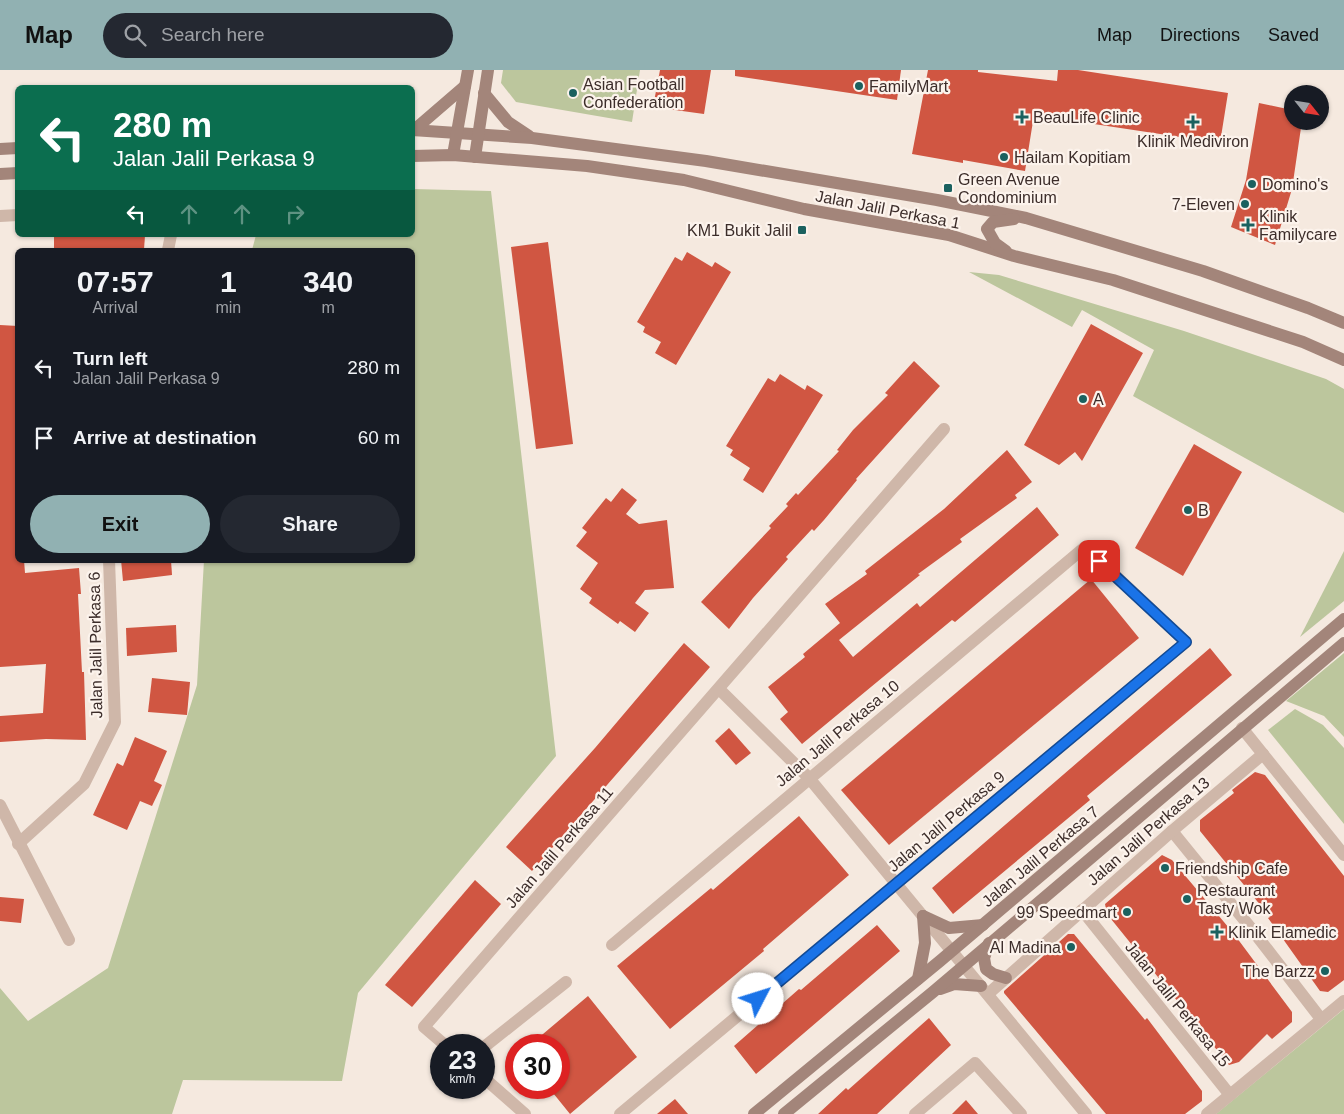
<!DOCTYPE html>
<html lang="en">
<head>
<meta charset="utf-8">
<style>
	body { margin:0; font-family:Arial,sans-serif; background:#242831; color:#f1f3f6; height:100vh; display:flex; flex-direction:column; font-size:19px; white-space:nowrap }
	* { box-sizing:border-box; margin:0 }
	p { font-size:16px; color:#9ea1a6 }
	.icon { flex:none; width:28px; height:28px; fill:none; stroke:currentColor; stroke-width:2; stroke-linecap:round; stroke-linejoin:round }
	.map { position:relative; flex:1; overflow:hidden }
	.drawer { position:absolute; left:15px; top:178px; width:400px; height:315px; display:flex; flex-direction:column; background:#171b24; border-radius:8px; box-shadow:0 1px 4px #0004 }
	.drawer>* { flex:none }
	.banner { position:absolute; left:15px; top:15px; width:400px; height:152px; border-radius:8px; box-shadow:0 1px 4px #0004; background:#0b6e4f; color:#fff; overflow:hidden }
	.needle { width:32px; rotate:120deg }
	.tools { position:absolute; left:1284px; top:15px; display:grid; gap:10px }
	.tools a { display:grid; place-items:center; width:45px; height:45px; border-radius:50%; background:#171b24; box-shadow:0 1px 4px #0004; font-size:25px }
	.speed { position:absolute; left:430px; top:964px; display:flex; gap:10px; font-size:25px; font-weight:700; text-align:center }
	.speed>* { display:grid; place-content:center; width:65px; height:65px; border-radius:50%; background:#171b24; box-shadow:0 1px 4px #0004; line-height:1 }
	.speed small { font-size:12px; font-weight:400 }
	.speed .limit { border:8px solid #d22; background:#fff; color:#111 }
	.pin { position:absolute; display:grid; place-items:center; width:42px; height:42px; color:#fff; margin:-21px; border-radius:10px; box-shadow:0 2px 8px #0006 }
	.me { position:absolute; width:55px; margin:-28px; rotate:50deg; stroke-linejoin:round; filter:drop-shadow(0 0 4px #0008) }
	.turn { display:flex; align-items:center; gap:18px; height:105px; padding:0 15px; font-size:22px }
	.turn .icon { width:65px; height:65px; stroke-width:2.5 }
	.turn b { display:block; font-size:35px; line-height:42px }
	.lanes { display:flex; align-items:center; height:48px; padding:0 15px; background:#0003; justify-content:center; gap:25px; direction:ltr }
	.lanes .off { opacity:.35 }
	.eta { display:flex; justify-content:space-evenly; align-items:center; height:85px; text-align:center }
	.eta b { font-size:30px; font-weight:600; line-height:35px }
	.action { display:flex; gap:10px; margin-top:auto; padding:10px 15px }
	.action a { flex:1; height:58px; border-radius:30px; background:#91b1b2; color:#111; font-size:20px; font-weight:600; line-height:58px; text-align:center }
	.action a+a { background:#242831; color:#f1f3f6 }
	ul { padding:0; list-style:none }
	li { display:flex; align-items:center; gap:15px; height:70px; padding:0 15px }
	li div { flex:1 }
	li b { display:block; font-size:19px }
	li em { font-style:normal }
	header { display:flex; align-items:center; gap:30px; box-sizing:border-box; height:70px; padding:0 25px; background:#91b1b2; color:#111 }
	header strong { font-size:24px }
	nav { display:flex; gap:28px; margin-inline-start:auto; font-size:18px }
	.search { width:350px; height:45px; background:#242831; display:flex; align-items:center; gap:12px; box-sizing:border-box; padding:0 18px; border-radius:28px; color:#9ea1a6; font-size:19px }
	.map>svg:first-child { display:block }
	.green { fill:#bcc69d }
	.building { fill:#d05642 }
	.lines { fill:none; stroke-linecap:round; stroke-linejoin:round }
	.street { stroke:#cfb7a9; stroke-width:12 }
	.secondary { stroke:#a3857a; stroke-width:12 }
	.route-casing { stroke:#114b97; stroke-width:12 }
	.route { stroke:#1a73e8; stroke-width:9 }
	.poi-dot { fill:#1b615f; stroke:#fcf3ec; stroke-width:2 }
	.labels { text-anchor:middle; stroke-width:4.5; stroke-linejoin:round; paint-order:stroke }
	.poi-label { font-size:16px; fill:#3c2d2a; stroke:#fcf3ec; text-anchor:start }
	.street-label { font-size:16px; fill:#3c2d2a; stroke:#fcf3ec }
</style>
</head>
<body>
<header>
<strong>Map</strong>
<div class="search"><svg class="icon" aria-label="search" viewBox="0 0 24 24"><circle cx="10" cy="10" r="6"/><path d="M15 15l6 6"/></svg>Search here</div>
<nav><a>Map</a><a>Directions</a><a>Saved</a></nav>
</header>
<div class="map">
<svg width="1344" height="1044" viewBox="0 0 1344 1044">
	<rect width="100%" height="100%" fill="#f5e9df"/>
	<g class="green">
		<polygon points="503,0 640,0 632,52 516,32 501,13"/>
		<polygon points="413,119 491,121 556,686 358,923 342,1011 183,1010 172,1044 0,1044 0,918 28,951 108,898 197,615 204,490 412,490 412,180 252,180 256,165 412,165"/>
		<polygon points="969,202 999,205 1184,261 1326,309 1344,319 1344,443 1133,326 1154,280 1082,240 1072,257"/>
		<polygon points="1344,481 1344,531 1300,567"/>
		<polygon points="1344,583 1344,667 1324,646 1286,631"/>
		<polygon points="1295,639 1323,655 1344,678 1344,754 1268,660"/>
		<polygon points="1344,939 1344,1044 1216,1044"/>
	</g>
	<g class="building">
		<polygon points="660,0 711,0 704,44 653,37"/>
		<polygon points="735,0 901,0 897,30 735,6"/>
		<polygon points="928,0 978,0 978,2 1057,11 1058,0 1078,0 1228,23 1220,73 1034,45 1025,101 963,90 963,93 912,84"/>
		<polygon points="1259,33 1292,40 1292,51 1302,51 1292,119 1275,175 1231,157 1246,110"/>
		<polygon points="54,165 145,165 144,180 54,180"/>
		<polygon points="548,172 573,374 536,379 511,177"/>
		<polygon points="687,182 712,197 715,192 731,202 676,295 655,283 661,272 643,262 645,257 637,252 675,187 682,191"/>
		<polygon points="1091,254 1143,283 1082,391 1075,382 1059,395 1024,375"/>
		<polygon points="0,255 18,256 18,490 24,490 25,503 79,498 81,524 78,524 82,602 84,602 86,670 46,669 0,672 0,646 43,643 46,594 0,597"/>
		<polygon points="914,291 940,316 856,409 857,410 824,450 814,461 812,459 786,487 788,489 753,528 729,559 701,532 771,458 769,456 788,436 786,434 796,423 798,425 839,381 837,380 853,360 888,325 885,323"/>
		<polygon points="780,304 805,320 807,315 823,325 763,423 743,410 750,398 730,385 733,380 726,376 768,308 775,312"/>
		<polygon points="1194,374 1242,402 1183,506 1135,478"/>
		<polygon points="1007,380 1032,412 1015,425 1017,428 960,469 962,472 918,504 920,505 839,570 853,587 917,533 920,537 1037,437 1059,465 955,552 952,550 802,674 780,649 788,642 768,617 805,587 803,584 840,553 825,534 867,504 865,501 944,439"/>
		<polygon points="622,418 637,430 626,444 639,454 667,450 674,518 645,520 635,533 649,543 635,562 620,551 618,554 589,533 592,528 580,519 598,493 576,476 587,462 582,458 606,428 611,432"/>
		<polygon points="121,490 171,490 172,505 123,511"/>
		<polygon points="1091,509 1139,568 889,775 841,720"/>
		<polygon points="176,555 177,582 127,586 126,558"/>
		<polygon points="684,573 710,597 532,801 506,777 595,678"/>
		<polygon points="1210,578 1232,605 1087,726 1090,730 953,844 932,818"/>
		<polygon points="152,608 190,612 187,645 148,642"/>
		<polygon points="729,658 751,683 736,695 715,671"/>
		<polygon points="135,667 167,681 154,711 162,715 152,736 140,731 127,760 93,745 117,693 123,696"/>
		<polygon points="1255,702 1265,705 1344,806 1344,910 1328,922 1320,921 1268,848 1270,847 1200,761 1200,750 1234,723 1232,720"/>
		<polygon points="799,746 849,805 763,879 764,881 670,959 617,896 711,818 713,820"/>
		<polygon points="1162,785 1172,790 1234,864 1292,942 1292,952 1272,969 1267,964 1239,992 1229,995 1107,844 1105,834"/>
		<polygon points="475,810 501,834 412,937 385,915"/>
		<polygon points="0,827 24,829 21,853 0,851"/>
		<polygon points="877,855 900,881 756,1004 734,976 799,919 801,920"/>
		<polygon points="1068,864 1074,864 1145,950 1147,948 1202,1021 1202,1031 1185,1044 1106,1044 1004,923 1004,921"/>
		<polygon points="588,926 637,987 570,1044 549,1018 559,1018 559,975 530,975"/>
		<polygon points="929,948 951,975 877,1044 818,1044 846,1018 848,1020"/>
		<polygon points="675,1029 688,1044 657,1044"/>
		<polygon points="966,1030 978,1044 952,1044"/>
	</g>
	<g class="lines">
		<g class="street">
			<polyline points="0,146 18,145"/>
			<polyline points="168,180 171,165"/>
			<polyline points="719,619 809,708 1086,1044"/>
			<polyline points="1242,658 1344,785"/>
			<polyline points="0,735 69,870"/>
			<polyline points="1172,761 1250,857 1321,949"/>
			<polyline points="18,774 84,714 115,652 109,490"/>
			<polyline points="1082,840 1230,1025"/>
			<polyline points="612,875 1085,477 1186,572 620,1044"/>
			<polyline points="988,924 1172,761 1263,684"/>
			<polyline points="445,975 424,957 944,359"/>
			<polyline points="484,977 566,912"/>
			<polyline points="484,1008 525,1044"/>
			<polyline points="915,1044 975,993 1021,1044"/>
			<polyline points="1207,1044 1344,931"/>
		</g>
		<g class="secondary">
			<polyline points="484,23 508,52 529,66"/>
			<polyline points="412,60 532,68 706,91 937,130 1026,148 1203,201 1308,238 1344,253"/>
			<polyline points="414,60 465,16"/>
			<polyline points="0,79 18,78"/>
			<polyline points="453,85 468,0"/>
			<polyline points="412,86 453,85 587,96 684,110 804,139 949,165 1014,186 1113,210 1303,272 1344,290"/>
			<polyline points="475,87 488,0"/>
			<polyline points="0,104 18,103"/>
			<polyline points="1006,181 995,173 987,159 993,152 1014,149"/>
			<polyline points="923,846 949,858 983,855"/>
			<polyline points="989,873 984,888 986,899 993,904 1006,908"/>
			<polyline points="918,909 925,873 923,846"/>
			<polyline points="940,919 954,914 981,916"/>
			<polyline points="754,1044 940,891 1344,549"/>
			<polyline points="784,1044 933,922 1344,573"/>
		</g>
	</g>
	<g class="lines">
		<g class="route-casing">
			<polyline id="route" points="758,929 1186,572 1099,491"/>
		</g>
		<use href="#route" class="route"/>
	</g>
	<g class="poi-dot">
		<circle cx="859" cy="16" r="5"/>
		<circle cx="573" cy="23" r="5"/>
		<path d="M1019.5 39.5h5v5h5v5h-5v5h-5v-5h-5v-5h5z"/>
		<path d="M1190.5 44.5h5v5h5v5h-5v5h-5v-5h-5v-5h5z"/>
		<circle cx="1004" cy="87" r="5"/>
		<circle cx="1252" cy="114" r="5"/>
		<rect x="943" y="113" width="10" height="10" rx="2.5"/>
		<circle cx="1245" cy="134" r="5"/>
		<path d="M1245.5 147.5h5v5h5v5h-5v5h-5v-5h-5v-5h5z"/>
		<rect x="797" y="155" width="10" height="10" rx="2.5"/>
		<circle cx="1083" cy="329" r="5"/>
		<circle cx="1188" cy="440" r="5"/>
		<circle cx="1165" cy="798" r="5"/>
		<circle cx="1187" cy="829" r="5"/>
		<circle cx="1127" cy="842" r="5"/>
		<path d="M1214.5 854.5h5v5h5v5h-5v5h-5v-5h-5v-5h5z"/>
		<circle cx="1071" cy="877" r="5"/>
		<circle cx="1325" cy="901" r="5"/>
	</g>
	<g class="labels">
		<g class="poi-label">
			<text x="583" y="20">Asian Football<tspan x="583" dy="18">Confederation</tspan></text>
			<text x="869" y="22">FamilyMart</text>
			<text x="1033" y="53">BeauLife Clinic</text>
			<text x="1193" y="77" text-anchor="middle">Klinik Mediviron</text>
			<text x="1014" y="93">Hailam Kopitiam</text>
			<text x="958" y="115">Green Avenue<tspan x="958" dy="18">Condominium</tspan></text>
			<text x="1262" y="120">Domino's</text>
			<text x="1235" y="140" text-anchor="end">7-Eleven</text>
			<text x="1259" y="152">Klinik<tspan x="1259" dy="18">Familycare</tspan></text>
			<text x="792" y="166" text-anchor="end">KM1 Bukit Jalil</text>
			<text x="1093" y="335">A</text>
			<text x="1198" y="446">B</text>
			<text x="1175" y="804">Friendship Cafe</text>
			<text x="1197" y="826">Restaurant<tspan x="1197" dy="18">Tasty Wok</tspan></text>
			<text x="1117" y="848" text-anchor="end">99 Speedmart</text>
			<text x="1228" y="868">Klinik Elamedic</text>
			<text x="1061" y="883" text-anchor="end">Al Madina</text>
			<text x="1315" y="907" text-anchor="end">The Barzz</text>
		</g>
		<g class="street-label">
			<text transform="translate(888 139) rotate(11)" y="6">Jalan Jalil Perkasa 1</text>
			<text transform="translate(95 575) rotate(-91)" y="6">Jalan Jalil Perkasa 6</text>
			<text transform="translate(837 663) rotate(-40)" y="6">Jalan Jalil Perkasa 10</text>
			<text transform="translate(946 751) rotate(-40)" y="6">Jalan Jalil Perkasa 9</text>
			<text transform="translate(1148 761) rotate(-41)" y="6">Jalan Jalil Perkasa 13</text>
			<text transform="translate(559 777) rotate(-49)" y="6">Jalan Jalil Perkasa 11</text>
			<text transform="translate(1040 786) rotate(-40)" y="6">Jalan Jalil Perkasa 7</text>
			<text transform="translate(1178 934) rotate(51)" y="6">Jalan Jalil Perkasa 15</text>
		</g>
	</g>
</svg>
<div class="tools">
<a><svg class="needle" viewBox="-14 -14 28 28"><path d="M0-13l5 13h-10z" fill="#e53935"/><path d="M0 13l5-13h-10z" fill="#9ea1a6"/></svg></a>
</div>
<div class="speed"><div>23<small>km/h</small></div><div class="limit">30</div></div>
<div class="pin" style="left:1099px;top:491px;background:#d93025"><svg class="icon" aria-label="arrive" viewBox="0 0 24 24"><path d="M6 21V4h12l-3 4 3 4H6"/></svg></div>
<svg class="me" style="left:758px;top:929px" viewBox="-20 -20 40 40"><circle r="19" fill="#fff"/><path d="M0-13L10 11 0 6-10 11z" fill="#1a73e8"/></svg>
<div class="banner">
<div class="turn"><svg class="icon" aria-label="left" viewBox="0 0 24 24"><path d="M17 20v-9H6M10 6l-5 5 5 5"/></svg><div><b>280 m</b>Jalan Jalil Perkasa 9</div></div>
<div class="lanes"><svg class="icon" aria-label="left" viewBox="0 0 24 24"><path d="M17 20v-9H6M10 6l-5 5 5 5"/></svg><svg class="icon off" aria-label="ahead" viewBox="0 0 24 24"><path d="M12 20V5M6 11l6-6 6 6"/></svg><svg class="icon off" aria-label="ahead" viewBox="0 0 24 24"><path d="M12 20V5M6 11l6-6 6 6"/></svg><svg class="icon off" aria-label="right" viewBox="0 0 24 24"><path d="M7 20v-9h11M14 6l5 5-5 5"/></svg></div>
</div>
<section class="drawer">
<div class="eta">
<div><b>07:57</b><p>Arrival</p></div>
<div><b>1</b><p>min</p></div>
<div><b>340</b><p>m</p></div>
</div>
<ul>
<li><svg class="icon" aria-label="left" viewBox="0 0 24 24"><path d="M17 20v-9H6M10 6l-5 5 5 5"/></svg><div><b>Turn left</b><p>Jalan Jalil Perkasa 9</p></div><em>280 m</em></li>
<li><svg class="icon" aria-label="arrive" viewBox="0 0 24 24"><path d="M6 21V4h12l-3 4 3 4H6"/></svg><div><b>Arrive at destination</b></div><em>60 m</em></li>
</ul>
<div class="action"><a>Exit</a><a>Share</a></div>
</section>
</div>
</body>
</html>
